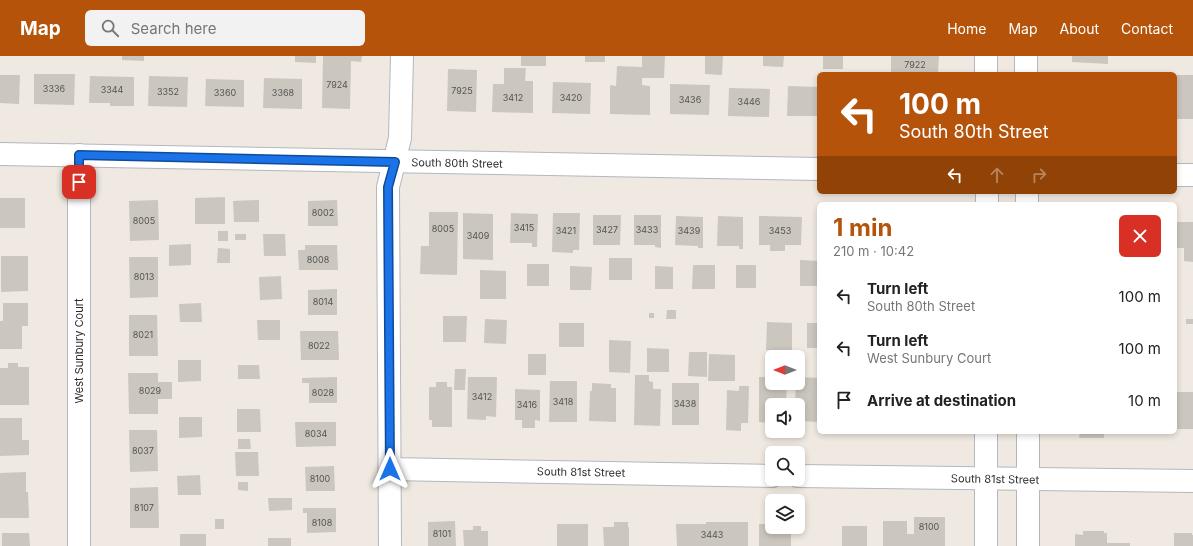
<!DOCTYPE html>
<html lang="en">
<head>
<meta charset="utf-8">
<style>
	body { margin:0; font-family:Inter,sans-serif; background:#f2f2f2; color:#222; height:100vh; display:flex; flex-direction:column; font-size:15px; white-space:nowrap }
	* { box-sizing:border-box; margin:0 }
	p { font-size:13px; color:#767676 }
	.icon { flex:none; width:22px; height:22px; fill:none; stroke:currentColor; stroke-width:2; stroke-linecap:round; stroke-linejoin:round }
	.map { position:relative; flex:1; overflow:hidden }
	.details { position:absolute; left:817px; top:146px; width:360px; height:232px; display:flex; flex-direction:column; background:#fff; border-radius:6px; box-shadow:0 2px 6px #0003 }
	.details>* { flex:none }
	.banner { position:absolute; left:817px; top:16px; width:360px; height:122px; border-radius:6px; box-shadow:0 2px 6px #0003; background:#b45309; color:#fff; overflow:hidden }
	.needle { width:26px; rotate:270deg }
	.tools { position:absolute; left:765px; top:294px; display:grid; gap:8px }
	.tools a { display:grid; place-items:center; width:40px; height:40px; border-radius:6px; background:#fff; box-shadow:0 2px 6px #0003; font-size:20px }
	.pin { position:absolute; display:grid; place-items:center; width:34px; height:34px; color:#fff; margin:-17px; border-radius:8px; box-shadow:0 2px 6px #0006 }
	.me { position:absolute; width:44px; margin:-22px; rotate:0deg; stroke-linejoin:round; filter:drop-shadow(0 0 3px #0008) }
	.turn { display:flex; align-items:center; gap:14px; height:84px; padding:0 16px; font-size:18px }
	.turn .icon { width:52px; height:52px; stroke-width:2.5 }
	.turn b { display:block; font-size:28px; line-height:34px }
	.lanes { display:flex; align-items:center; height:38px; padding:0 16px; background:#0003; justify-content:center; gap:20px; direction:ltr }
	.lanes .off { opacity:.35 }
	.round { display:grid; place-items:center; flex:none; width:42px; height:42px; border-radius:6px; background:#f2f2f2 }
	.headline { display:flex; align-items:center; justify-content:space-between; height:68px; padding:0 16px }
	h1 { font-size:24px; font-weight:700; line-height:30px; color:#b45309 }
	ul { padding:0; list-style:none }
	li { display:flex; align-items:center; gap:12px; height:52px; padding:0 16px }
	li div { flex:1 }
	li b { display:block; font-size:15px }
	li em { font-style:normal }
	header { display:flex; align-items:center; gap:24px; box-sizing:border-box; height:56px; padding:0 20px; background:#b45309; color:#fff }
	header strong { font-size:19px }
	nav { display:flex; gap:22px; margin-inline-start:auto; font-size:14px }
	.search { width:280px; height:36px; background:#f2f2f2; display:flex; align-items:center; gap:10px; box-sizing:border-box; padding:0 14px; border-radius:6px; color:#767676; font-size:15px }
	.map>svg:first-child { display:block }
	.building { fill:#cbc7bf }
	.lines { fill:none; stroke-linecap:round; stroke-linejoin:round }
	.minor-casing { stroke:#b4b7c1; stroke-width:24 }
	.tertiary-casing { stroke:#b4b7c1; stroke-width:24 }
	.minor { stroke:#fff; stroke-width:22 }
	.tertiary { stroke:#fff; stroke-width:22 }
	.route-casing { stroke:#114b97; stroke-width:10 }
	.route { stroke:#1a73e8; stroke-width:7 }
	.labels { text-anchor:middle; stroke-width:4; stroke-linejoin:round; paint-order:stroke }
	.number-label { font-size:9px; fill:#555452 }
	.street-label { font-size:11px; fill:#2e2e2e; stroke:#fff }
</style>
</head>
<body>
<header>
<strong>Map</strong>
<div class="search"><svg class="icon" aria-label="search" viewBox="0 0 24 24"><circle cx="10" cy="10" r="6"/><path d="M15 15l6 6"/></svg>Search here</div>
<nav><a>Home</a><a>Map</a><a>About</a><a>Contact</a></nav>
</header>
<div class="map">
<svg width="1193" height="490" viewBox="0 0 1193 490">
	<rect width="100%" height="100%" fill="#efe9e1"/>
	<g class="building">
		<polygon points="122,0 144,0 144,5 122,4"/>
		<polygon points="295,0 316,0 316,7 295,6"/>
		<polygon points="323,0 362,0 361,6 351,5 350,53 322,52"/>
		<rect x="521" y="0" width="25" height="10"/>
		<rect x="585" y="0" width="20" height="6"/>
		<polygon points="642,0 665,0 664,22 642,22 642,29 650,30 650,59 610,58 610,29 616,30 617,10 642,11"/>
		<polygon points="705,0 723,0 722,19 705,18"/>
		<polygon points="763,0 784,0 783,11 763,10"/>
		<rect x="823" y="0" width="20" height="13"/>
		<polygon points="891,0 939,0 938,18 891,18"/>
		<polygon points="1072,0 1108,0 1108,8 1072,6"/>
		<polygon points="504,12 526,12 525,25 533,25 533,57 492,56 493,28 504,28"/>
		<polygon points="448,13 477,14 476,56 447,55"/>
		<polygon points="34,18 75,18 74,49 34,48"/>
		<polygon points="0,19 20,19 19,48 0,47"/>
		<rect x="1175" y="19" width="18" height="44"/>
		<polygon points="90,20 134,21 134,50 110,50 110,47 89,47"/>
		<polygon points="149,20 188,21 187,51 148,50"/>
		<polygon points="264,22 302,23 302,53 263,52"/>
		<polygon points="206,23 244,24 244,51 205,50"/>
		<polygon points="553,26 591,27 590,58 552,57"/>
		<polygon points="670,28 710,29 709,59 670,58"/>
		<polygon points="788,30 819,31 819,60 787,60"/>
		<polygon points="729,32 770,33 769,61 728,60"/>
		<polygon points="225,141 225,168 195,168 195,142"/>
		<rect x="0" y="142" width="25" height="30"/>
		<polygon points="158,144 159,184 130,185 129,145"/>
		<polygon points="259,144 259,166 234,166 233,145"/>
		<polygon points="337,144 338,170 308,170 308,145"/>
		<polygon points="429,156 458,156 457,219 420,218 421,190 429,190"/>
		<polygon points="463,157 493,158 493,204 463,203"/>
		<polygon points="511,157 538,158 537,191 532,191 532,187 510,187"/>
		<polygon points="553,157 580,157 579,194 573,194 573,197 552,196"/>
		<polygon points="593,159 621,159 620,189 593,189"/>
		<polygon points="634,159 661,159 661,192 655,191 655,189 634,189"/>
		<polygon points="676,160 703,161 703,192 698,192 698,190 675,189"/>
		<polygon points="718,160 743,161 743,193 739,193 739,190 717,190"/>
		<polygon points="759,160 802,161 801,189 785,189 785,195 770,195 770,189 759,189"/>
		<polygon points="1175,166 1193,166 1193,206 1184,205 1184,192 1175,192"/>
		<rect x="218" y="175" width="10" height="10"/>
		<rect x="235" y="178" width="11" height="6"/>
		<polygon points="263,178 285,178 286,200 264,200"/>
		<polygon points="191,188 191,209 169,210 169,189"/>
		<polygon points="305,189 337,189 338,214 299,214 298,194 305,194"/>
		<polygon points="218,192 230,193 230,207 217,207"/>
		<polygon points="1,200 28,200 28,235 1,236"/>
		<polygon points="129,201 158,201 158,241 130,242"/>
		<rect x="609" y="202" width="23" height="22"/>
		<polygon points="800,204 819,205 819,230 800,230"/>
		<rect x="527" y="208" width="22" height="22"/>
		<polygon points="693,209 715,209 715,233 692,233"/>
		<rect x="736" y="209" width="20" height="23"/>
		<polygon points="570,210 592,211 591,234 570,234"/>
		<polygon points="655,210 673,211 673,233 655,233"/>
		<polygon points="480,214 506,215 506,243 480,243"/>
		<polygon points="281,220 282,243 260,244 259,221"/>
		<polygon points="337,233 337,259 308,259 308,234"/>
		<polygon points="3,247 28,247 28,270 22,270 22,293 0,293 0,265 3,265"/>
		<polygon points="201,247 202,266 180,266 179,248"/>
		<polygon points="667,254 676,254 676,263 666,263"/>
		<rect x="649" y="257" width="5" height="5"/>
		<polygon points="129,259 157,259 158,300 129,300"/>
		<polygon points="443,260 467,260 466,286 443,286"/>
		<polygon points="485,263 507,264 506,288 484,287"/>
		<rect x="1186" y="263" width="7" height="5"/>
		<polygon points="257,264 280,264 280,284 258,284"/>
		<polygon points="767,266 792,267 792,294 766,294"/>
		<rect x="559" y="267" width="25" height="24"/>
		<rect x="807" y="267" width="12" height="25"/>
		<polygon points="300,275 338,275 339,304 301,304"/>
		<polygon points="609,284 631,285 630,317 609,316"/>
		<polygon points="647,292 669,293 669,316 647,316"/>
		<polygon points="689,296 707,296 707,321 688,320"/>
		<rect x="528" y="298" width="18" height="21"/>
		<polygon points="709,298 735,299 735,325 708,325"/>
		<polygon points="178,304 201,304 201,325 178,326"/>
		<polygon points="8,307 18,307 18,311 29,311 29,349 0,349 0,312 8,312"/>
		<polygon points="238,309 259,309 260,323 238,323"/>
		<polygon points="455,313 466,313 465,334 454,334"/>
		<polygon points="128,317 158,317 158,326 172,326 172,343 158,343 158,358 129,358"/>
		<polygon points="635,319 649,319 649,325 653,326 653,333 661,333 660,370 634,369"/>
		<polygon points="337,321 337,347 309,347 309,327 302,327 302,322"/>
		<polygon points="468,321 497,321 496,361 486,360 486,364 467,363"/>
		<polygon points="759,321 772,321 772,327 787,327 786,349 772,349 772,367 759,366"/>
		<polygon points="798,321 819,322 819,366 798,365 798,349 795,349 796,327 798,327"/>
		<polygon points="550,325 577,325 577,366 549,366"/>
		<polygon points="436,326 447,326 447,331 452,331 452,371 432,371 432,364 429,364 429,331 436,331"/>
		<polygon points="592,327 611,328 611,332 616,332 616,366 589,365 590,335 592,335"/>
		<rect x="672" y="327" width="27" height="42"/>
		<polygon points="739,330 749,330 748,367 741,367 741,375 726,374 727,334 739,335"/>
		<polygon points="515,333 540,334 540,365 535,364 535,372 522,372 522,364 515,364"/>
		<rect x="1175" y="336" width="18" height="37"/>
		<polygon points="237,353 260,353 261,376 237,376"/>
		<polygon points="179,361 202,361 202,381 179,382"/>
		<polygon points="0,362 22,362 22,384 29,384 29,399 0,400"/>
		<polygon points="295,366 336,366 336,390 296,391"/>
		<polygon points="129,374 157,374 158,415 130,416"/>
		<polygon points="1080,376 1104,376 1104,382 1079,382"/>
		<polygon points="238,383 250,383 251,393 238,393"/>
		<polygon points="235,396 258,396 259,420 236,420"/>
		<polygon points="334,410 335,435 306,435 305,411"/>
		<polygon points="26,416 26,436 28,436 29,462 0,462 0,417"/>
		<polygon points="200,419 201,439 178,439 177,420"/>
		<polygon points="238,426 248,426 248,435 238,434"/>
		<polygon points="158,431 159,472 130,472 130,432"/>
		<polygon points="268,442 292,442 292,454 269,455"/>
		<polygon points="303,452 336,452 336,476 307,477 307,457 303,457"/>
		<polygon points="914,461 945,461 945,490 883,490 883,465 907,465 907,478 914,478"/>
		<rect x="215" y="463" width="9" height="10"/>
		<polygon points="455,465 456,490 428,490 428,466"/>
		<polygon points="614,466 628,466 628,471 629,471 629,490 604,490 603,471 614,471"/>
		<polygon points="706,466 748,466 748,490 677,490 676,468 706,468"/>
		<rect x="557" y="468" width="31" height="22"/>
		<polygon points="759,468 772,468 772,471 791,471 791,490 759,490"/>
		<polygon points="473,470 481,470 481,475 488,475 488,490 464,490 463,474 473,474"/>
		<rect x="842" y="470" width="25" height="20"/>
		<polygon points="1083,475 1104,475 1104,477 1107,477 1107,487 1130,487 1130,490 1075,490 1075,478 1083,479"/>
		<polygon points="2,477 29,477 30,490 2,490"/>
		<polygon points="1174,477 1192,477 1192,479 1193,479 1193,490 1174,490"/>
		<rect x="180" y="478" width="26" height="12"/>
		<rect x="268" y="482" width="23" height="8"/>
	</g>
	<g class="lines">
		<g class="minor-casing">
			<g id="minor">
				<polyline points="0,98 819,113"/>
				<polyline points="79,99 79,490"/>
				<polyline points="1175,119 1193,119"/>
				<polyline points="390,413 772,420"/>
				<polyline points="798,420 1193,425"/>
				<polyline points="390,490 388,131 400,82 402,0"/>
			</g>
		</g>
		<g class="tertiary-casing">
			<g id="tertiary">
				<polyline points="986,0 986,18"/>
				<polyline points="1026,0 1026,18"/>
				<polyline points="1027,136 1027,148"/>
				<polyline points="987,148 987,136"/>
				<polyline points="986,490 986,376"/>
				<polyline points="1028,490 1028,376"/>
			</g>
		</g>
		<use href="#minor" class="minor"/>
		<use href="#tertiary" class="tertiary"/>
	</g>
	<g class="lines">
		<g class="route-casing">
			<polyline id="route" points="79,126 79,99 395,106 388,131 390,413"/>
		</g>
		<use href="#route" class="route"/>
	</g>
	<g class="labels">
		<g class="number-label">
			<text x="915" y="12">7922</text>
			<text x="337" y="32">7924</text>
			<text x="54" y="36">3336</text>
			<text x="112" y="37">3344</text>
			<text x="462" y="38">7925</text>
			<text x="168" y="39">3352</text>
			<text x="225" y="40">3360</text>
			<text x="283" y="40">3368</text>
			<text x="513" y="45">3412</text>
			<text x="571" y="45">3420</text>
			<text x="690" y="47">3436</text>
			<text x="749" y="49">3446</text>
			<text x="323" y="160">8002</text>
			<text x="144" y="168">8005</text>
			<text x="524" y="175">3415</text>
			<text x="443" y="176">8005</text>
			<text x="607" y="177">3427</text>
			<text x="647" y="177">3433</text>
			<text x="566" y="178">3421</text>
			<text x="689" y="178">3439</text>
			<text x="780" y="178">3453</text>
			<text x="478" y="183">3409</text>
			<text x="318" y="207">8008</text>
			<text x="144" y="224">8013</text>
			<text x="323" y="249">8014</text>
			<text x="143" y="282">8021</text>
			<text x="319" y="293">8022</text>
			<text x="150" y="338">8029</text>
			<text x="323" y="340">8028</text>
			<text x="482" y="344">3412</text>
			<text x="563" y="349">3418</text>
			<text x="685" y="351">3438</text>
			<text x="527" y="352">3416</text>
			<text x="316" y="381">8034</text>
			<text x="143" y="398">8037</text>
			<text x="320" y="426">8100</text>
			<text x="144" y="455">8107</text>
			<text x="322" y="470">8108</text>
			<text x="929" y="474">8100</text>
			<text x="442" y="481">8101</text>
			<text x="712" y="482">3443</text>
		</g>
		<g class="street-label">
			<text transform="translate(457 107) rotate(1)" y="4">South 80th Street</text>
			<text transform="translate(79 295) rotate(-90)" y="4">West Sunbury Court</text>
			<text transform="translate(581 416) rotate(1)" y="4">South 81st Street</text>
			<text transform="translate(995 423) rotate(1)" y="4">South 81st Street</text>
		</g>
	</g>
</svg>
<div class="tools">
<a><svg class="needle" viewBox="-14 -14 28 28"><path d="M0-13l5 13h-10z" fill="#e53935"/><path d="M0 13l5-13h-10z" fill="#767676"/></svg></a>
<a><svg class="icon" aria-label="sound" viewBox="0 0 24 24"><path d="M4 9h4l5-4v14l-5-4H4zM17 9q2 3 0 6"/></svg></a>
<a><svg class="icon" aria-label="search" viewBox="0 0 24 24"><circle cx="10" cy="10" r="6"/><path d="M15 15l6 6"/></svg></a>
<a><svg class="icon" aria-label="layers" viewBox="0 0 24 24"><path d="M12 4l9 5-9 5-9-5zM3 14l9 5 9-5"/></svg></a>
</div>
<div class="pin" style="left:79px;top:126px;background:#d93025"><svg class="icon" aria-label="arrive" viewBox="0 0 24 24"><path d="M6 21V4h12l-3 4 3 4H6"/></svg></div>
<svg class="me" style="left:390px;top:413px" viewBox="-20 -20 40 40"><path d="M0-17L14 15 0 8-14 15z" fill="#1a73e8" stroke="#fff" stroke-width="4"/></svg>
<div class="banner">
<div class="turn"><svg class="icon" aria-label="left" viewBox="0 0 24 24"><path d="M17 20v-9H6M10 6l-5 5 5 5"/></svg><div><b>100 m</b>South 80th Street</div></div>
<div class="lanes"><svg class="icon" aria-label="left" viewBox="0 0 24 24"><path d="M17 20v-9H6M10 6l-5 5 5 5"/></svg><svg class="icon off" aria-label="ahead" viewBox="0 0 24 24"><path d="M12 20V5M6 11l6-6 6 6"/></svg><svg class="icon off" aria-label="right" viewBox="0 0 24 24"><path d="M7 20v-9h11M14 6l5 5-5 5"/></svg></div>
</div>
<section class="details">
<div class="headline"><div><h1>1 min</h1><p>210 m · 10:42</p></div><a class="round" style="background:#d93025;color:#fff"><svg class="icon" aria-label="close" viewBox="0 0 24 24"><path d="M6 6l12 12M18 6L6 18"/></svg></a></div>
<ul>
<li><svg class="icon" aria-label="left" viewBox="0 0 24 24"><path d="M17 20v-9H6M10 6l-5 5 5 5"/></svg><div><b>Turn left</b><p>South 80th Street</p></div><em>100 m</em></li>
<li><svg class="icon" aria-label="left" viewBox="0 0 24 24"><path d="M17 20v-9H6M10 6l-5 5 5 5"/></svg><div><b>Turn left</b><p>West Sunbury Court</p></div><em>100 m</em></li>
<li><svg class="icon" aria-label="arrive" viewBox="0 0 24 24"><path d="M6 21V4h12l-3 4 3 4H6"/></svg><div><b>Arrive at destination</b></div><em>10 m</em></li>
</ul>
</section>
</div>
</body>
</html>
